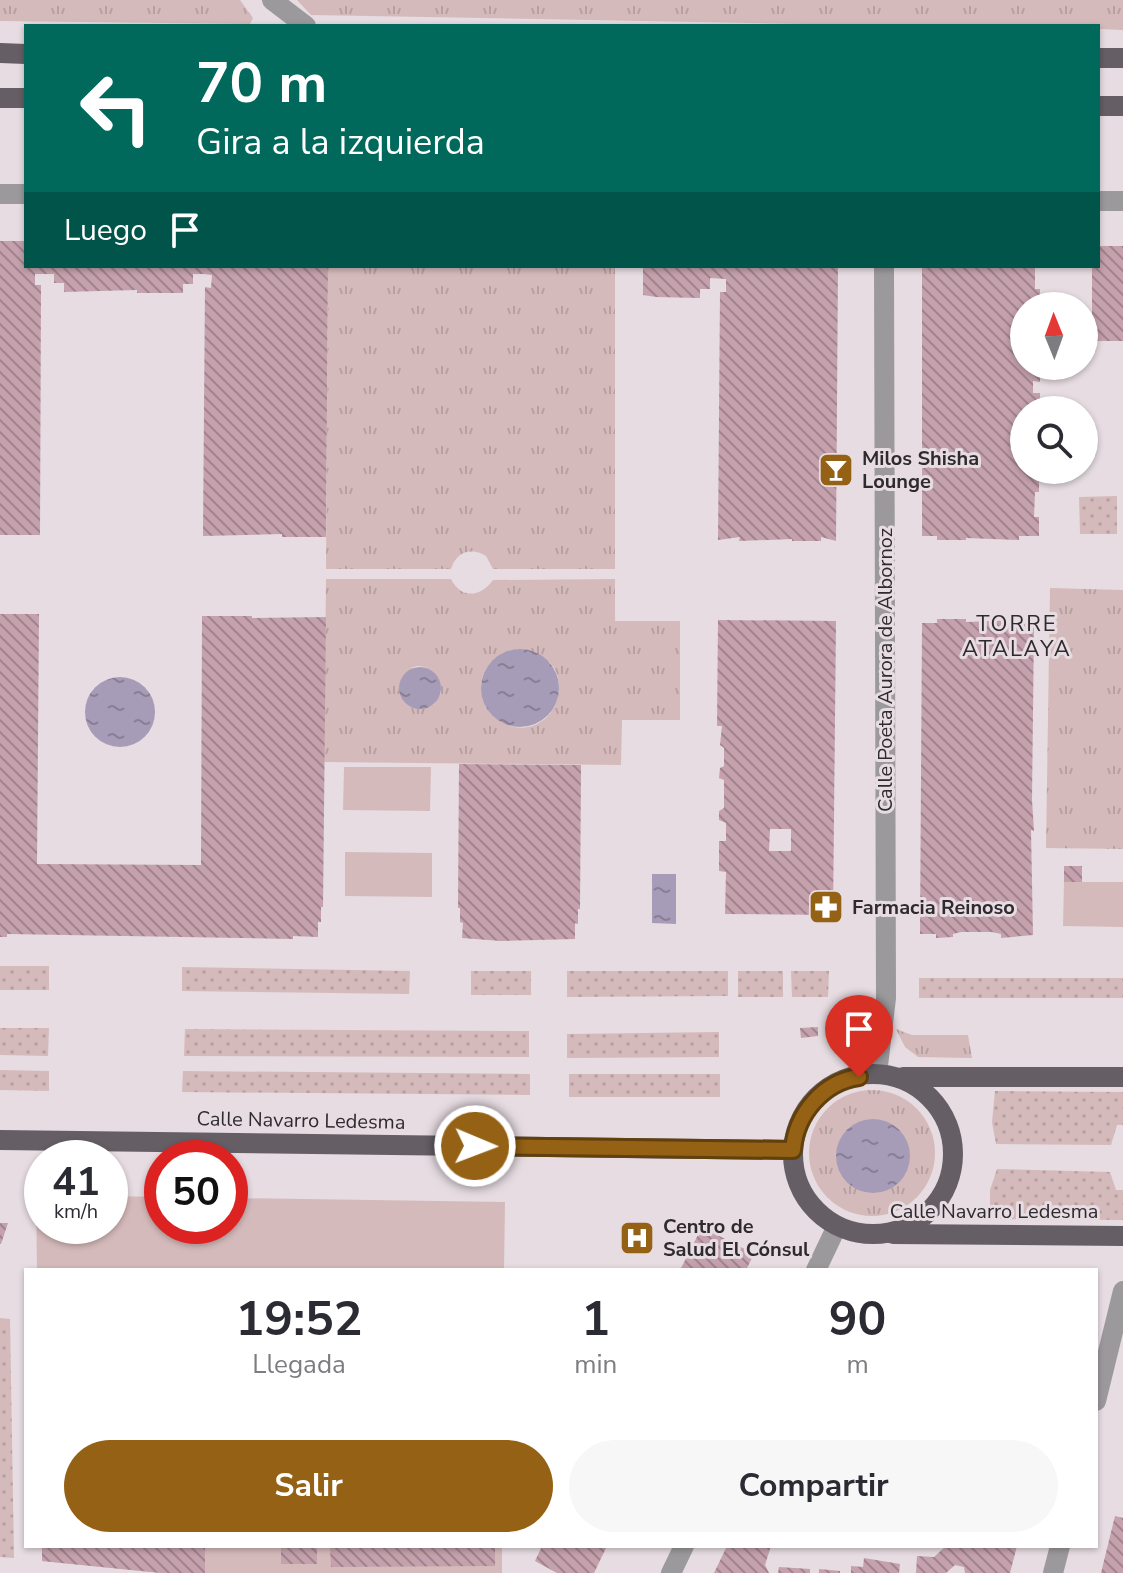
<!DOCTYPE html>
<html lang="es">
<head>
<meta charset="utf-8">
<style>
	body { margin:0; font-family:"Nunito Sans",sans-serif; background:#f7f7f7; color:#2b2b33; height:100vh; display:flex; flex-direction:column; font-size:30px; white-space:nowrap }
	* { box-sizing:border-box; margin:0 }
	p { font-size:26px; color:#7c7c81 }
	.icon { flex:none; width:44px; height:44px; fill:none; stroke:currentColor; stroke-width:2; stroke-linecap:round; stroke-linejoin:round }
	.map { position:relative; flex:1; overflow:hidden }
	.details { position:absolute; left:24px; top:1268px; width:1074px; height:280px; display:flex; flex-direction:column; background:#fff; border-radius:0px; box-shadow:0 2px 6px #0004 }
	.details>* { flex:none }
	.guide { position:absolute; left:24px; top:24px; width:1076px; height:244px; border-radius:0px; box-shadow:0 2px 6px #0004; background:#00695c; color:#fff; overflow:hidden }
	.needle { width:52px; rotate:359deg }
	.controls { position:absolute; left:1010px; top:292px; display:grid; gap:16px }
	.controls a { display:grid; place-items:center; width:88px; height:88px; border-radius:50%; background:#fff; box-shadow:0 2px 6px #0004; font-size:40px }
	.speed { position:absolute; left:24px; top:1140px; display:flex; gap:16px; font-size:40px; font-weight:700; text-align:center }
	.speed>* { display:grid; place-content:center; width:104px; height:104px; border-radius:50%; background:#fff; box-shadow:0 2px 6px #0004; line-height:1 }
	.speed small { font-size:20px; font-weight:400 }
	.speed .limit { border:12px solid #d22; background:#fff; color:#111 }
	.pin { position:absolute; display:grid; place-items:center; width:68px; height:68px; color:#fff; margin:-82px -34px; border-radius:50% 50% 50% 0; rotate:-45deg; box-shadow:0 0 8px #0007 }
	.pin .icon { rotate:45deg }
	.me { position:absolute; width:88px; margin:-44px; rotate:91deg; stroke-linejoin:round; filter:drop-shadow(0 0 6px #0008) }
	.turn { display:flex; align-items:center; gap:28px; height:168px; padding:0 40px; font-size:36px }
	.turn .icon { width:104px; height:104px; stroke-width:2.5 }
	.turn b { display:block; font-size:56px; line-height:68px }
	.then { display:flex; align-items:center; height:76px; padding:0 40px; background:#0003; gap:16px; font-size:30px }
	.eta { display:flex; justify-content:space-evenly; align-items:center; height:136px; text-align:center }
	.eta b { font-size:48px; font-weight:700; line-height:56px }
	.cta { display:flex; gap:16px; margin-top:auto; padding:16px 40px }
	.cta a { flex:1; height:92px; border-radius:48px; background:#956215; color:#fff; font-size:32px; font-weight:700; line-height:92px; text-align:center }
	.cta a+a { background:#f7f7f7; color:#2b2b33 }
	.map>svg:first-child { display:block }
	.grass { fill:url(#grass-tufts); fill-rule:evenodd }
	.park { fill:url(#park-dots) }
	.pitch { fill:#d5babb }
	.water { fill:url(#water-ripples) }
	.building { fill:url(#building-back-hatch); fill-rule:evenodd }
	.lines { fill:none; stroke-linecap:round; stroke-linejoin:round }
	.minor { stroke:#9c999d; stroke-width:20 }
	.major { stroke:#655f65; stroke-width:20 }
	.route-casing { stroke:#61400e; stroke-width:20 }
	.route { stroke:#956215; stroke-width:14 }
	.labels { text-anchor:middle; stroke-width:6; stroke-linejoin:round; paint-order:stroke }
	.poi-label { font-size:20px; font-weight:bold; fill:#2e2a2d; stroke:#e6dce2; text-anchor:start }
	.street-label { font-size:20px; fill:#2e2a2d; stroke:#e6dce2 }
	.neighbourhood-label { font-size:22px; letter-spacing:2px; fill:#2e2a2d; stroke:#e6dce2 }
</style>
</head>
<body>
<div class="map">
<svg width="1123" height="1573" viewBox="0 0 1123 1573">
	<defs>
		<pattern id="grass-tufts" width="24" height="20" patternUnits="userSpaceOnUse" patternTransform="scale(2)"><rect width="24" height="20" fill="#d5babb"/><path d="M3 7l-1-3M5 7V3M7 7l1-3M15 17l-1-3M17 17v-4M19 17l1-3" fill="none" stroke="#b7a0a1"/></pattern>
		<pattern id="park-dots" width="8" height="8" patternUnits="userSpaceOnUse" patternTransform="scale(2)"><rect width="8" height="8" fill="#d5babb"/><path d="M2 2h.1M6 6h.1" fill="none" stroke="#b7a0a1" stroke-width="1.8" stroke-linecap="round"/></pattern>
		<pattern id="water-ripples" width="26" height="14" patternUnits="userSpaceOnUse" patternTransform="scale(2)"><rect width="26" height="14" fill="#a79cb8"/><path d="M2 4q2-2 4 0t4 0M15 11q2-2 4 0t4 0" fill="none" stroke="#887f96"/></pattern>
		<pattern id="building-back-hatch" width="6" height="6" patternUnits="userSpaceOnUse" patternTransform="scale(2)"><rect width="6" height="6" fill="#c4a1ac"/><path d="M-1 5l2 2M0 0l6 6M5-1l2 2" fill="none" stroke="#a0838c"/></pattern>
	</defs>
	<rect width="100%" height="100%" fill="#e6dce2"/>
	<g class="grass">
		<polygon points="0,0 240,0 253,18 250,24 0,21"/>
		<polygon points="297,0 1123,0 1123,30 1098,29 1098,26 918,26 311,15"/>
		<path d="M328 266H615V569H493L486 556C471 547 456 552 451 569H326Z"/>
		<path d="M326 579H451C461 599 480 598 493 580L615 579V621H680V720H622L621 765 324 762ZM519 649C527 653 540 655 548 661 564 674 561 704 547 717 500 759 442 665 519 649ZM417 666C436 667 437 677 441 693L433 705 411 668Z"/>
		<polygon points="1050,588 1123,590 1123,849 1046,848"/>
		<polygon points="896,1029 912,1035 968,1035 972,1058 918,1057 905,1047"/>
		<circle cx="872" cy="1153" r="63"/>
	</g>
	<g class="park">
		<polygon points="1117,496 1117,534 1080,534 1079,497"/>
		<rect x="0" y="966" width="49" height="24"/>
		<polygon points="182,967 410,971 409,994 182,991"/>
		<rect x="471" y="971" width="60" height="24"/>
		<polygon points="567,971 728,971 728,996 567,997"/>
		<rect x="738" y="971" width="45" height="26"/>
		<polygon points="791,971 829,971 828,997 792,997"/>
		<rect x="919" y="978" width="204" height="20"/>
		<polygon points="0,1028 49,1028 48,1056 0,1055"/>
		<polygon points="185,1029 529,1031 529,1057 184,1056"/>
		<polygon points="719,1032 719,1057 567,1058 567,1034"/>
		<polygon points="0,1070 49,1071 49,1091 0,1090"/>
		<polygon points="183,1071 530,1074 530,1095 182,1092"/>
		<rect x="569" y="1074" width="151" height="23"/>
		<polygon points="995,1091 1123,1092 1123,1125 1117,1125 1111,1145 996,1144 992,1122"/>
		<polygon points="997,1169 1110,1172 1116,1190 1123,1190 1123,1220 990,1219 990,1190"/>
		<polygon points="0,1318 10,1319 14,1558 0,1557"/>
	</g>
	<g class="pitch">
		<polygon points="344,767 431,767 430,811 343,810"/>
		<polygon points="345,852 432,853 432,897 345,896"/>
		<polygon points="1064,882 1123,882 1123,927 1063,926"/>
		<polygon points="36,1195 42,1195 42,1226 110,1226 110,1196 162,1197 162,1226 230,1226 230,1198 505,1202 504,1270 37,1270"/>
		<polygon points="42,1546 502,1546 502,1573 161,1573 42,1561"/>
	</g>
	<g class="water">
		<circle cx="520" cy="688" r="39"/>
		<circle cx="420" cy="688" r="21"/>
		<circle cx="120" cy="712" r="35"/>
		<polygon points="652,874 676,874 676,924 652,923"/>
		<circle cx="873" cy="1156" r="37"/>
	</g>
	<g class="building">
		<polygon points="0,241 26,241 26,266 328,266 326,537 282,537 282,534 203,536 205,287 211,288 212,275 204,274 193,274 193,284 183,284 183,293 137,293 137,290 64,292 64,283 54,283 54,274 35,274 35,285 41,285 40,535 0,535"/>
		<polygon points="1098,246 1123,246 1123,341 1092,341 1092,266 1098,266"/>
		<polygon points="643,266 838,266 836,541 821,537 821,541 792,541 792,539 739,541 740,537 718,540 720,292 726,292 726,279 710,278 710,289 700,289 700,298 656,297 643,295"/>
		<polygon points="922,266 1035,266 1035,289 1040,289 1040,304 1024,306 1024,366 1040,366 1040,382 1033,381 1033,393 1040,393 1040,408 1024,410 1024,470 1032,470 1032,475 1039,475 1039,492 1035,492 1034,517 1039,517 1039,536 1019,536 1019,540 966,538 966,540 937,540 937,536 922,536"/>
		<polygon points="0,614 39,614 37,864 201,865 202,616 252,616 252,618 326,617 323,907 321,907 321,922 318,922 318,937 293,936 293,939 7,934 7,937 0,937"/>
		<polygon points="937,619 966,619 966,622 1019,620 1019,624 1034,623 1032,800 1034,831 1031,830 1033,935 1001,938 1001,934 992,932 961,932 953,934 953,937 936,938 936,934 920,934 922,623 937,623"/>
		<path d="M718 620 836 621 833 915 725 914 726 872 719 871V841H726V823L719 820V811L724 808V780L719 778 720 768 724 766V748L720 745 722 726H717ZM770 829H791V851H769Z"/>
		<polygon points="459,764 581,765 580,909 578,909 578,924 575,923 575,939 501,941 462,938 463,923 460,922 460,908 458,908"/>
		<rect x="1064" y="866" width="18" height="16"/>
		<polygon points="818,1027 818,1036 801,1038 800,1028"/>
		<polygon points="0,1223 8,1223 1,1244 0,1244"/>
		<polygon points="702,1227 754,1254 746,1270 680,1270"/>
		<polygon points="1115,1516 1123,1518 1123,1573 1101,1573"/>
		<polygon points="42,1546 205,1546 205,1573 161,1573 42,1561"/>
		<rect x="281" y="1546" width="36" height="18"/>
		<polygon points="330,1546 495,1546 495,1566 331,1567"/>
		<polygon points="542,1546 607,1546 594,1573 557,1573 535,1561"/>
		<polygon points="727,1546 771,1546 765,1565 769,1573 714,1573"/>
		<polygon points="946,1546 1017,1546 1010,1573 965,1573 964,1567 955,1565 946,1573 916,1573 917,1556 934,1557"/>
		<polygon points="864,1558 900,1564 899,1573 851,1573 851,1566 863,1567"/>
		<polygon points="779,1567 810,1569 810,1573 778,1573"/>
		<polygon points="819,1569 840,1571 840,1573 819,1573"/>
	</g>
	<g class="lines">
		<g class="minor">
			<polyline points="272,0 306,26"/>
			<polyline points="0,194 26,194"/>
			<polyline points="1098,201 1123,201"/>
			<polyline points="877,1074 886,998 884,266"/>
			<polyline points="816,1270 837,1226"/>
			<polyline points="1096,1401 1123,1291"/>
			<polyline points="671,1573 684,1546"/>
			<polyline points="1053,1573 1060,1546"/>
		</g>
		<g class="major">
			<polyline points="0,53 26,54"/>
			<polyline points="1098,58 1123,58"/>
			<polyline points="0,98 26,98"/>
			<polyline points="1098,106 1123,106"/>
			<circle cx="873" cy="1154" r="80"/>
			<polyline points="903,1077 1123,1077"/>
			<polyline points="0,1140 793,1150"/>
			<polyline points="893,1234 1123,1236"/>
		</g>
	</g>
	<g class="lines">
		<g class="route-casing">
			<path id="route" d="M475 1146 793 1150C796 1114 823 1082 859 1077"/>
		</g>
		<use href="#route" class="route"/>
	</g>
	<defs>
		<g id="bar-square" transform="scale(1.8)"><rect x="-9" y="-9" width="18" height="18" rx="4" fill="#956215" stroke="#e6dce2"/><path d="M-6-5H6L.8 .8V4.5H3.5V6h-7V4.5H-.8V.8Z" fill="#fff"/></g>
		<g id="pharmacy-square" transform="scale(1.8)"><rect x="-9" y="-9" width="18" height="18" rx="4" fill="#956215" stroke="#e6dce2"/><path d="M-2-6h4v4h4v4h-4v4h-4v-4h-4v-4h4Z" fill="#fff"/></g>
		<g id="hospital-square" transform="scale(1.8)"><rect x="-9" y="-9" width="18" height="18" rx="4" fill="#956215" stroke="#e6dce2"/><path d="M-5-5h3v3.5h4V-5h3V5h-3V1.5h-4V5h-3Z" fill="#fff"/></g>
	</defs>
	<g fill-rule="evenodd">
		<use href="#bar-square" x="836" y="470"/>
		<use href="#pharmacy-square" x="826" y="907"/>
		<use href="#hospital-square" x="637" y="1238"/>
	</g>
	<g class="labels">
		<g class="poi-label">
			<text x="862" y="465">Milos Shisha<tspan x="862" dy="23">Lounge</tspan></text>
			<text x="852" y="914">Farmacia Reinoso</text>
			<text x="663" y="1233">Centro de<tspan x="663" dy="23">Salud El Cónsul</tspan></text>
		</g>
		<g class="street-label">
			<text transform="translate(885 670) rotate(-90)" y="7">Calle Poeta Aurora de Albornoz</text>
			<text transform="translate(301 1120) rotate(1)" y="7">Calle Navarro Ledesma</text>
			<text x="994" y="1218">Calle Navarro Ledesma</text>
		</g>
		<g class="neighbourhood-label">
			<text x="1017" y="631">TORRE<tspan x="1017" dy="25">ATALAYA</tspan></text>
		</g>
	</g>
</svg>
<div class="controls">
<a><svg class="needle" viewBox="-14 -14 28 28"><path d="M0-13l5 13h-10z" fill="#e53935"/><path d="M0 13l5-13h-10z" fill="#7c7c81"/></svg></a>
<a><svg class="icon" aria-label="search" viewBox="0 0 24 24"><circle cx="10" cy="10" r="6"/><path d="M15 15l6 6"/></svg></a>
</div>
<div class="speed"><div>41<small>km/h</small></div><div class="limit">50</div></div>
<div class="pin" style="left:859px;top:1077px;background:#d93025"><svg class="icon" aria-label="arrive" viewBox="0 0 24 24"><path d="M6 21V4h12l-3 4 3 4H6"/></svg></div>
<svg class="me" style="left:475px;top:1146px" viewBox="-20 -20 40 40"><circle r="17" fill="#956215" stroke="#fff" stroke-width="3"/><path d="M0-11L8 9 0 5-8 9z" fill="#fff"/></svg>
<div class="guide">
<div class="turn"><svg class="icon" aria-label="left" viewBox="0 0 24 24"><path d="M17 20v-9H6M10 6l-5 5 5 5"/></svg><div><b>70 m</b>Gira a la izquierda</div></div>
<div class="then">Luego<svg class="icon" aria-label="arrive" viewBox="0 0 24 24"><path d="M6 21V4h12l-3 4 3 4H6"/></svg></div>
</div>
<section class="details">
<div class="eta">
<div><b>19:52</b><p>Llegada</p></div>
<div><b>1</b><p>min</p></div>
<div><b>90</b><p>m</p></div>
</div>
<div class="cta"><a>Salir</a><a>Compartir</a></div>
</section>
</div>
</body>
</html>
